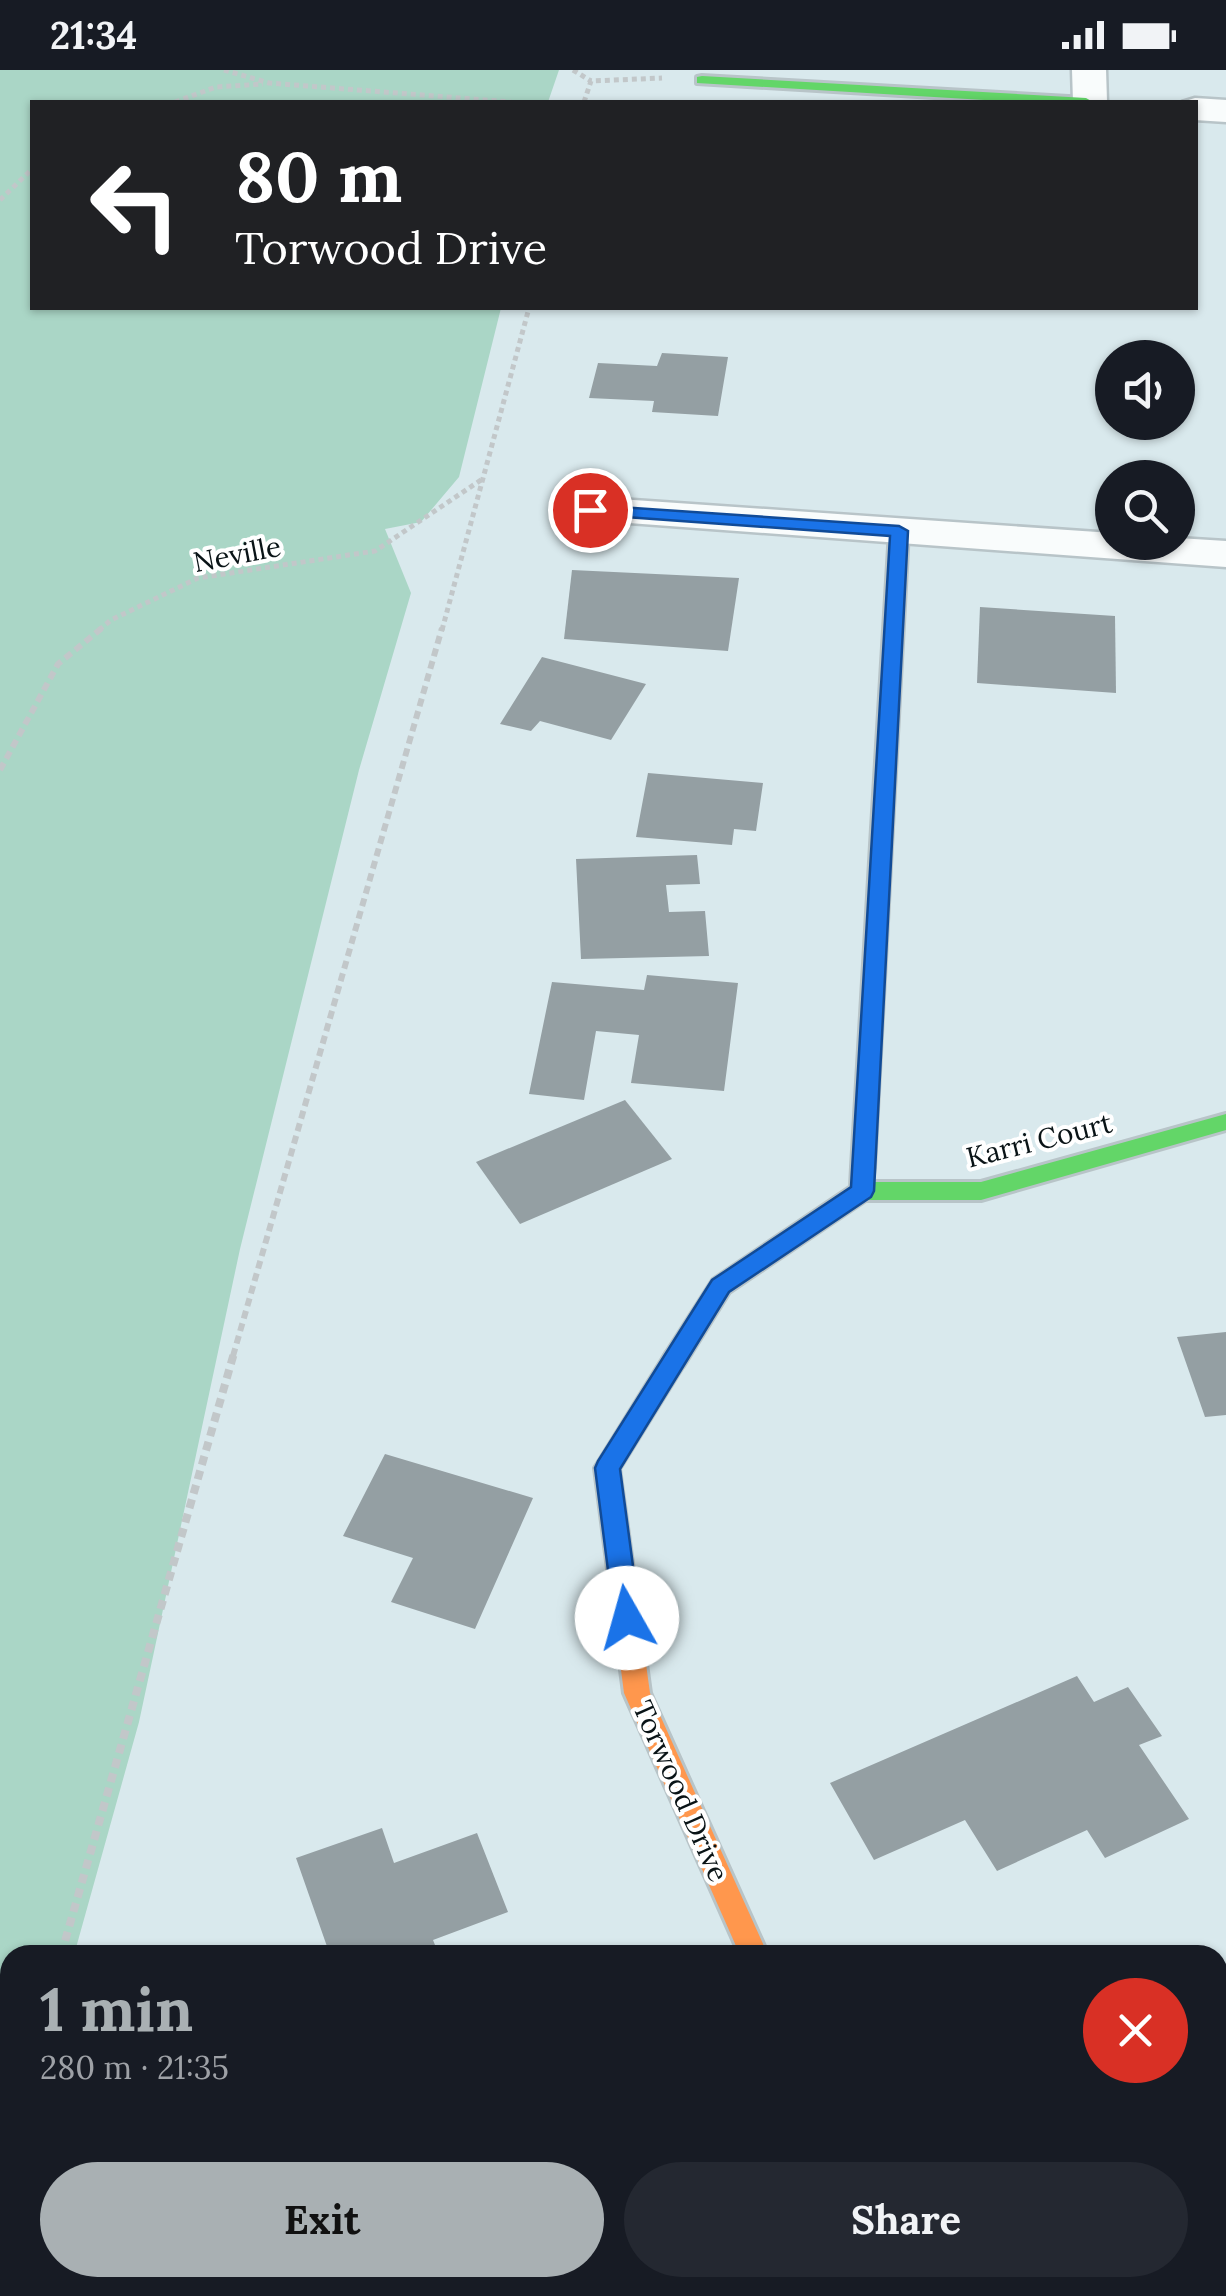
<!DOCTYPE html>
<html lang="en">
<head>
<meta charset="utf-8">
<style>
	body { margin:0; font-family:Lora,serif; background:#242831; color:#f1f3f6; height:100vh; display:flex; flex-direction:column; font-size:38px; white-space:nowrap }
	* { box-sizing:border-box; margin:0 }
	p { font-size:32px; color:#9ea1a6 }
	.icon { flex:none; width:55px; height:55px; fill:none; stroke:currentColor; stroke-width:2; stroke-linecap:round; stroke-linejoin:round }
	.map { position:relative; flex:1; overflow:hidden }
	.panel { position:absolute; left:0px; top:1875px; width:1228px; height:352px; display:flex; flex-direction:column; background:#171b24; border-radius:30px 30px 0 0; box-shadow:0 2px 8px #0004 }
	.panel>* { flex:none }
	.hud { position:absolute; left:30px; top:30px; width:1168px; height:210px; border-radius:0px; box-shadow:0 2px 8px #0004; background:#202124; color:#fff; overflow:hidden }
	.controls { position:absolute; left:1095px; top:270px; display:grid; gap:20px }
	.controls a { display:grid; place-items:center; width:100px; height:100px; border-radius:50%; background:#171b24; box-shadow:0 2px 8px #0004; font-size:50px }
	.pin { position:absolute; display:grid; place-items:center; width:85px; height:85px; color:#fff; margin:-42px; border:5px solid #fff; border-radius:50%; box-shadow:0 2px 10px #0007 }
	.me { position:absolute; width:110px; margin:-55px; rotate:353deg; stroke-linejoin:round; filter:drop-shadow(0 0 8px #0008) }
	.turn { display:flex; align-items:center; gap:35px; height:210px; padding:0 40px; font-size:45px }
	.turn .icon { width:130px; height:130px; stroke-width:2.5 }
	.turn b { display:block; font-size:70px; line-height:85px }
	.round { display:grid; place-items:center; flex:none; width:105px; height:105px; border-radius:52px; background:#242831 }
	.headline { display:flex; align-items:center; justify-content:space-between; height:170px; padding:0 40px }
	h1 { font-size:60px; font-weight:800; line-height:75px; color:#a9b0b3 }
	.cta { display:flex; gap:20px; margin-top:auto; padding:20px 40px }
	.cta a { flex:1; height:115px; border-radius:60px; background:#a9b0b3; color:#111; font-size:40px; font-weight:800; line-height:115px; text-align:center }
	.cta a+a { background:#242831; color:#f1f3f6 }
	.status { display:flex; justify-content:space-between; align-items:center; height:70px; padding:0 50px; background:#171b24; direction:ltr }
	.status svg { height:28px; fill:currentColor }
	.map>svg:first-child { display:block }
	.green { fill:#aad6c6 }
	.building { fill:#949fa3 }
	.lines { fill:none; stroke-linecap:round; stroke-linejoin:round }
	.street-casing { stroke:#b8c4c8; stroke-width:5 }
	.fast-casing { stroke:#b8c4c8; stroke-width:6 }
	.slow-casing { stroke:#b8c4c8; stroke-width:6 }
	.jam-casing { stroke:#b8c4c8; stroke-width:6 }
	.path-far2 { stroke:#c2c7c9; stroke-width:5; stroke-dasharray:5 4; stroke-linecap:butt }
	.path-far1 { stroke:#c2c7c9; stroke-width:6; stroke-dasharray:8 5; stroke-linecap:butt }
	.path { stroke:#c2c7c9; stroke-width:8; stroke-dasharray:9 6; stroke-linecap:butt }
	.street { fill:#f9fcfc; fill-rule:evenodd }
	.fast { fill:#63d668; fill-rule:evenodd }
	.slow { fill:#ff974d; fill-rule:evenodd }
	.jam { fill:#b3261e; fill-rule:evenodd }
	.route { fill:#1a73e8; stroke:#114b97; stroke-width:2.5 }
	.labels { text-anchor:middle; stroke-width:8; stroke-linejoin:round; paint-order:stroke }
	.street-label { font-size:28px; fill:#091316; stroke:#fff }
</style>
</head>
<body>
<div class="status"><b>21:34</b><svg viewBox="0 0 49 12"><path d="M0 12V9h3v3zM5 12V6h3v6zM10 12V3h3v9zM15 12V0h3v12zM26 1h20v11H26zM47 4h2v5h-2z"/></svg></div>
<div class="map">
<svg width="1226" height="2226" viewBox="0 0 1226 2226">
	<rect width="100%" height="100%" fill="#d9e9ed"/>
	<g class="green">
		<polygon points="0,0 559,0 548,32 32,32 32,238 501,238 459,407 421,452 385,459 411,523 359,700 240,1179 139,1652 74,1885 10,1885 10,2118 0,2155"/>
		<polygon points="81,2218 523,2218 532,2226 76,2226"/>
	</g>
	<g class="building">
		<polygon points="662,283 728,287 718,346 652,342 654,331 589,328 598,293 657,296"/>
		<polygon points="572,500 739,508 728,581 564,569"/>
		<polygon points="980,537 1115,546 1116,623 977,613"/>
		<polygon points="542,587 646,614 611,670 540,651 531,661 500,654"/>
		<polygon points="648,703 763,713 756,761 734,759 732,775 636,767"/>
		<polygon points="697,785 700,814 666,815 669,842 705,841 709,886 581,889 576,789"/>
		<polygon points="647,905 738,913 724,1021 631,1013 639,965 596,961 584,1030 529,1024 552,912 644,920"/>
		<polygon points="625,1030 672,1089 520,1154 476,1092"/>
		<polygon points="1226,1262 1226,1345 1205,1347 1177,1267"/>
		<polygon points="385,1384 533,1428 475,1559 391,1532 413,1488 343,1466"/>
		<polygon points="1077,1606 1094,1632 1128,1617 1162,1666 1139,1675 1189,1749 1105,1788 1087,1760 997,1801 965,1750 874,1790 830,1713"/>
		<polygon points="382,1758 394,1793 477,1763 508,1842 433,1870 439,1885 330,1885 296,1788"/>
	</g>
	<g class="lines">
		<g class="street-casing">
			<g id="street">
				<polygon points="1072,0 1106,0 1107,32 1073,32"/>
				<polygon points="1195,28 1226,30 1226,52 1195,50 1195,32 1182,32"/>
				<polygon points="590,427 1112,463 1112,472 1178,472 1178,468 1226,471 1226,497 575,449 569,440 575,431"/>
				<polygon points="1218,2017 1226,2018 1226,2090 1218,2089"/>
			</g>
		</g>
		<g class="fast-casing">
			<g id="fast">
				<polygon points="702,6 1086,28 1093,32 1020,32 697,13 697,7"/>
				<polygon points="899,456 908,461 892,758 882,765 872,758 890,461"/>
				<polygon points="1226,1044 1226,1060 981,1130 862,1130 854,1127 851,1121 854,1115 862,1112 981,1112"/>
			</g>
		</g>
		<g class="slow-casing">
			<g id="slow">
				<polygon points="882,751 892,758 874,1097 863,1105 852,1097 872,758"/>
				<polygon points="675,1279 683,1282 687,1289 619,1399 650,1623 768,1885 740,1885 624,1623 595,1398 667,1282"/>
			</g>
		</g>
		<g class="jam-casing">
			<polygon id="jam" points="863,1089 874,1097 870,1127 729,1222 683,1296 667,1296 663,1289 667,1282 713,1210 851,1117 852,1097"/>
		</g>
		<g class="path-far2">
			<polyline points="224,0 269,13 511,32"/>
			<polyline points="573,0 591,11"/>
			<polyline points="175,32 216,17 263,14"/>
			<polyline points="584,32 591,11 662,8"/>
			<polyline points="0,130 32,99"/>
			<polyline points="99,560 111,550 198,508 375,481 484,408"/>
			<polyline points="442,560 529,238"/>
		</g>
		<g class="path-far1">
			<polyline points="0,700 58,594 102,558"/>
			<polyline points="233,1286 442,558"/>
		</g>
		<g class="path">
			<polyline points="61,1885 234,1283"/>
			<polyline points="0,2100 10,2065"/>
		</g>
		<use href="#street" class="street"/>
		<use href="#fast" class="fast"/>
		<use href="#slow" class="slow"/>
		<use href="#jam" class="jam"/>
	</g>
	<polygon class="route" points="590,435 899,456 908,461 874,1121 871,1127 729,1222 620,1399 640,1548 636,1556 627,1560 618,1556 614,1548 595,1398 598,1391 712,1210 851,1117 890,466 584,444 581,440"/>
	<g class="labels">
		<g class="street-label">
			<text transform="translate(237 484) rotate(-11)" y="10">Neville</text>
			<text transform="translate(1039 1070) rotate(-14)" y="10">Karri Court</text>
			<text transform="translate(681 1721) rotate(66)" y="10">Torwood Drive</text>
		</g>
	</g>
</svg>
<div class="controls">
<a><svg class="icon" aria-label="sound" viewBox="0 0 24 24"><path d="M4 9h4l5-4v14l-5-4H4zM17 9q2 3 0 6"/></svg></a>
<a><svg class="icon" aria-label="search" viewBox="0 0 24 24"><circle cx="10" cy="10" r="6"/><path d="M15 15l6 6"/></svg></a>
</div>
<div class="pin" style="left:590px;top:440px;background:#d93025"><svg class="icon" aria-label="arrive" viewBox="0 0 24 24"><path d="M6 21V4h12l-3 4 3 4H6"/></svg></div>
<svg class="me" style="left:627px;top:1548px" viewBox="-20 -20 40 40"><circle r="19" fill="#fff"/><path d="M0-13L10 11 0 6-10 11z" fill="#1a73e8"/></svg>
<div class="hud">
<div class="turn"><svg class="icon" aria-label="left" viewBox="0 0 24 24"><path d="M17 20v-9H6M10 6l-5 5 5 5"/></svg><div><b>80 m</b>Torwood Drive</div></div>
</div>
<section class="panel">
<div class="headline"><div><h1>1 min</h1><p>280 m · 21:35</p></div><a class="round" style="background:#d93025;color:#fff"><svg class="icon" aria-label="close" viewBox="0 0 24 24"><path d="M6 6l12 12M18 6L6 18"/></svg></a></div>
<div class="cta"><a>Exit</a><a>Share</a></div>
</section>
</div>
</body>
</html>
